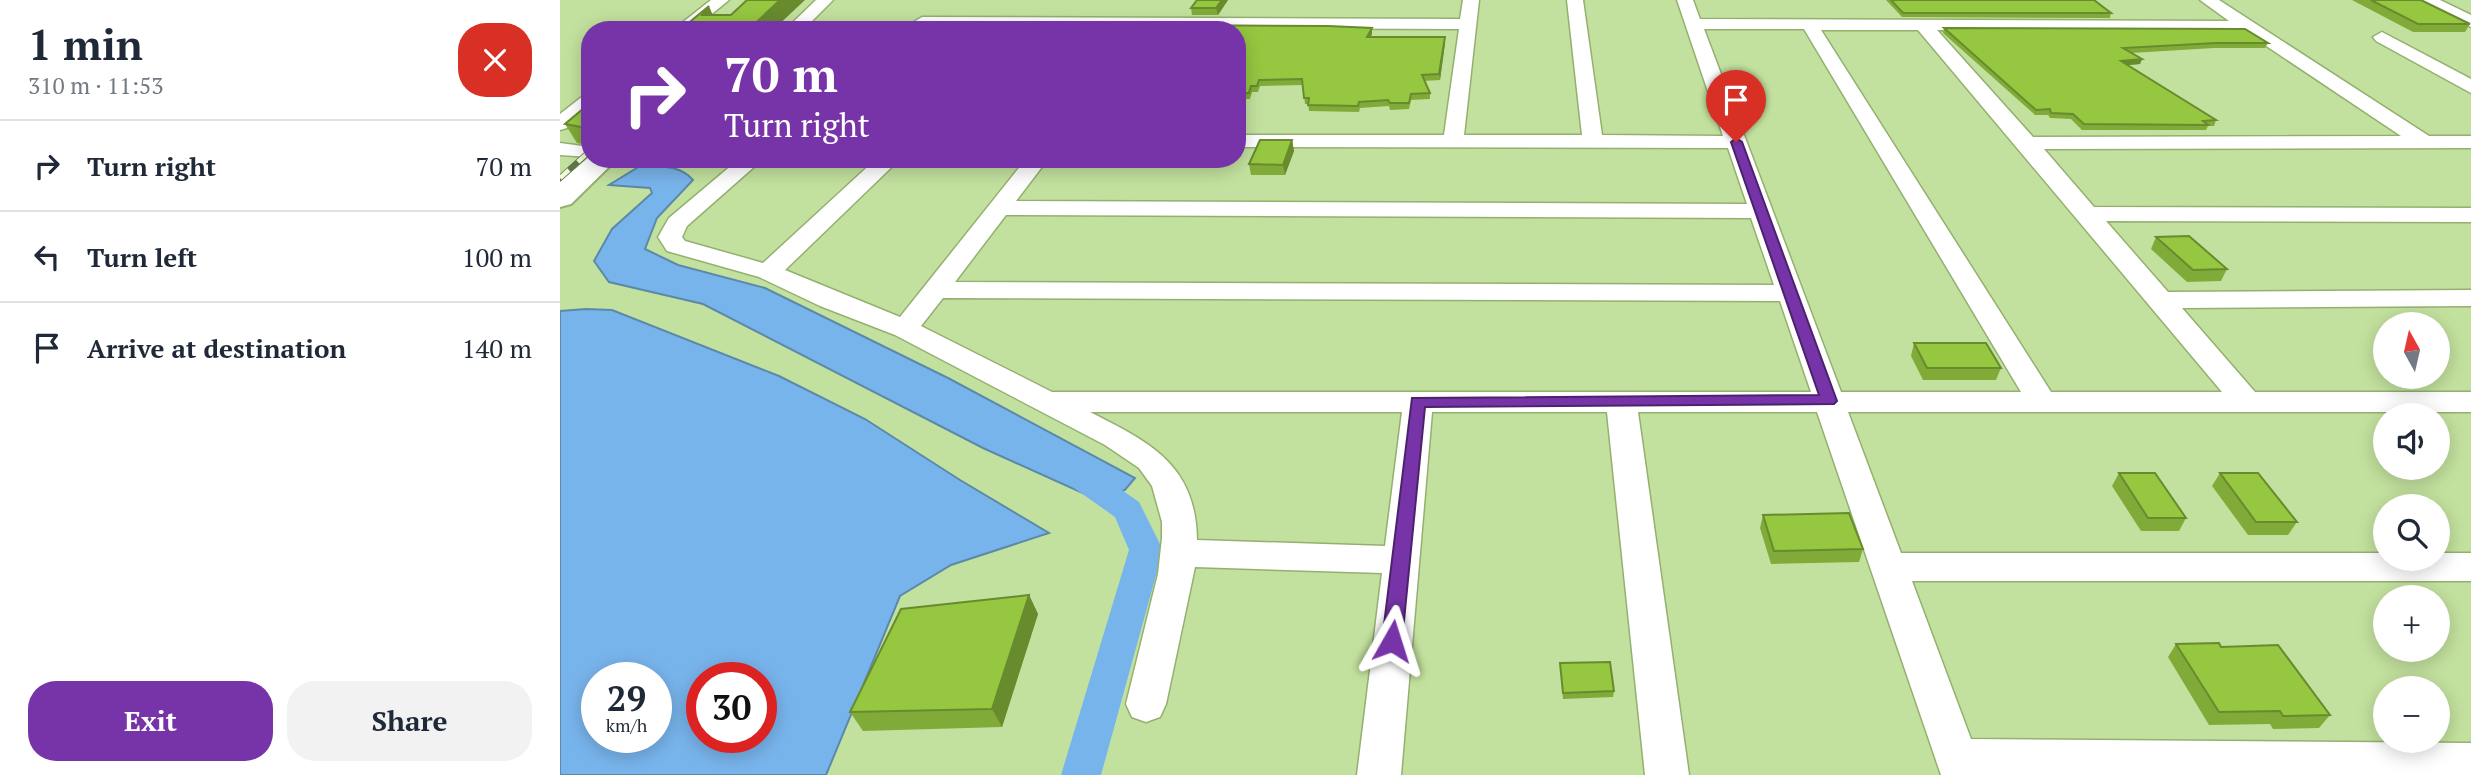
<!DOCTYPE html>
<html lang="en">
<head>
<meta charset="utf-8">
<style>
	body { margin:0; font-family:"PT Serif",serif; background:#f2f2f3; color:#1f2937; height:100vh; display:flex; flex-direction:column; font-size:26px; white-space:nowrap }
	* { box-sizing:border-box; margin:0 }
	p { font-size:23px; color:#747a83 }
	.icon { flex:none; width:38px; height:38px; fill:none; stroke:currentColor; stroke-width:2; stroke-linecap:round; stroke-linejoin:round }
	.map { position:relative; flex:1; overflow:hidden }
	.sheet { display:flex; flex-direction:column; background:#fff; width:560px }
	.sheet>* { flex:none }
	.banner { position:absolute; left:21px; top:21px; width:665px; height:147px; border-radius:28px; box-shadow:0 4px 18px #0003; background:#7734a8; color:#fff; overflow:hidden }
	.needle { width:46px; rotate:352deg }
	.tools { position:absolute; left:1813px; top:312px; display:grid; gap:14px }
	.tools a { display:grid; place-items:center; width:77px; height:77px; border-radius:50%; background:#fff; box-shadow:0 4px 18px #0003; font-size:35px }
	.speed { position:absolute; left:21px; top:662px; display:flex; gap:14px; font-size:35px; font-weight:700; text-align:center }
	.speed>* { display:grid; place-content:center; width:91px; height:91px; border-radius:50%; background:#fff; box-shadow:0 4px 18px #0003; line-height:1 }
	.speed small { font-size:18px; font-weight:400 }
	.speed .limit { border:10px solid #d22; background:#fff; color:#111 }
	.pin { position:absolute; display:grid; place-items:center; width:60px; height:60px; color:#fff; margin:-72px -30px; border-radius:50% 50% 50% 0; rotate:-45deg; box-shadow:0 0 7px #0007 }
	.pin .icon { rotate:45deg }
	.me { position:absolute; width:77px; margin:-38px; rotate:6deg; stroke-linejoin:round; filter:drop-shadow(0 0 5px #0008) }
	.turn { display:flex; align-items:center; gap:24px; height:147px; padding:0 28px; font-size:32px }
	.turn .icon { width:91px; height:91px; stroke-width:2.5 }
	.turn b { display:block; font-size:49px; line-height:60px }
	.round { display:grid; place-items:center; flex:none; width:74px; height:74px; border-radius:28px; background:#f2f2f3 }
	.headline { display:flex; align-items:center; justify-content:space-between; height:119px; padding:0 28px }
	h1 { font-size:42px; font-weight:700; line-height:52px }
	.primary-button { display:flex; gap:14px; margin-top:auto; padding:14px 28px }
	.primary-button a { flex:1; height:80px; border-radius:28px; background:#7734a8; color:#fff; font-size:28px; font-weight:700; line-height:80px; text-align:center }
	.primary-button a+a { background:#f2f2f3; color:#1f2937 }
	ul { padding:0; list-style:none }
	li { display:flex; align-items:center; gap:21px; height:91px; padding:0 28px; border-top:2px solid #e0e1e3 }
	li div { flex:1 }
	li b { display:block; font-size:26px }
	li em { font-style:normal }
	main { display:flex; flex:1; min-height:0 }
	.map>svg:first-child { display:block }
	.water { fill:#78b4ec; stroke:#5c89a8; stroke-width:2; fill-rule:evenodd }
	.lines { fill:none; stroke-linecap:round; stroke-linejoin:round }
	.canal { fill:#78b4ec; fill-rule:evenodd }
	.minor-casing { stroke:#94b06f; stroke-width:3 }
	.major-casing { stroke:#94b06f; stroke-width:4 }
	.minor { fill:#fff; fill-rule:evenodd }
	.major { fill:#fff; fill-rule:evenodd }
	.rail-casing { stroke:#627549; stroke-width:6 }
	.rail { stroke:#edfcda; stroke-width:4.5; stroke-dasharray:12; stroke-linecap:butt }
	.wall { fill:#80ab38 }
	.shaded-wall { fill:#688b2e }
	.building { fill:#95c741; stroke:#688b2e; stroke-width:2 }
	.route { fill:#7734a8; stroke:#4d226d; stroke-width:2 }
</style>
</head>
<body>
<main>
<section class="sheet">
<div class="headline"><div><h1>1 min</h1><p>310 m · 11:53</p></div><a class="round" style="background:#d93025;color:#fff"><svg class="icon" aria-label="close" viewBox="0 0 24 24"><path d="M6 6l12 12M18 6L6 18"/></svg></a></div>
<ul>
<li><svg class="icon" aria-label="right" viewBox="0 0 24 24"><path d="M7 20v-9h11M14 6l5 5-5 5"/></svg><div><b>Turn right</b></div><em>70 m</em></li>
<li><svg class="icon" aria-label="left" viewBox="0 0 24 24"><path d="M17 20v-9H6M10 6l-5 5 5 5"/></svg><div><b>Turn left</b></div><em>100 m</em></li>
<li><svg class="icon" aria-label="arrive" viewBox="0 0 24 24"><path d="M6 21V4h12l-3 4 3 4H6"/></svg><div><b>Arrive at destination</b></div><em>140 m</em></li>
</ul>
<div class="primary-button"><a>Exit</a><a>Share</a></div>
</section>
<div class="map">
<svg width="1911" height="775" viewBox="0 0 1911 775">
	<rect width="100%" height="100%" fill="#c3e19e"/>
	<g class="water">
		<path d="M80 166C100 167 119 164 133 180L97 218 85 249 118 265 205 288 388 378 575 478 565 490 538 500 423 448 143 304 49 282 34 261 52 229 92 193 90 188 49 185Z"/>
		<path d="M26 309 52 310 219 376 305 419 400 480 489 533 391 565 340 596 266 775H0V311ZM37 677H96V737H37ZM142 677H201V737H142Z"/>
	</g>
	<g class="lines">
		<polygon class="canal" points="518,464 529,467 579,502 603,550 541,775 501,775 569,550 555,517 507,483 503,475 507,467"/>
		<g class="minor-casing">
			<g id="minor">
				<polygon points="151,0 169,0 132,30 113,30"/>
				<polygon points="256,0 273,0 243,30 225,30"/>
				<path d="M903 0H919L904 135H1022L1007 0H1023L1042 135 1163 136 1117 0H1133L1140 19 1669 21 1640 0H1659L1869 136H1911V148L1484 149 1534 207 1911 208V222L1546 221 1608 292 1911 290V306L1622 308 1695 392H1911V412H1288L1341 553H1825V558H1878V553H1911V581H1352L1411 739 1911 743V775H1381L1257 412H1078L1129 775H1085L1047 412H872L841 775H797L822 573 635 567 606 704 600 717 586 722 572 717 566 704 598 574 602 538V522L592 486 579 468 545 445 335 335 260 306 199 277 107 251 98 237 109 218 179 159H203L127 226 122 237 125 241 203 263 316 159H340L225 270 340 317 466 159H488L456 201 1187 204 1168 148 677 147V135H884L899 29 362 27 354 22 362 17 900 19ZM1144 29H1244L1461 392H1281ZM1261 30H1358L1662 392H1491ZM1377 30 1684 31 1841 136 1473 137ZM446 215 1191 218 1214 285 395 282ZM383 298 1220 301 1251 392H492L361 326ZM530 412H842L825 546 637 540C636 464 589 442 530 412Z"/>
				<polygon points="1860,0 1880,0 1911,15 1911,27"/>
				<polygon points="1822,32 1911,79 1911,93 1816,41 1813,37"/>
				<polygon points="30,94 30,110 7,128 0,130 0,114 23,96"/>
				<polygon points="0,143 30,147 30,157 0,155"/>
			</g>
		</g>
		<g class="major-casing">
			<polygon id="major" points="30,156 30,159 57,159 11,204 0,207 0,182"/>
		</g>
		<use href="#minor" class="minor"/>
		<use href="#major" class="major"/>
		<g class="rail-casing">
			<polyline id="rail" points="0,178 30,151"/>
		</g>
		<use href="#rail" class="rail"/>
	</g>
	<g class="wall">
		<polygon points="637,0 668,0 658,15 632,15 631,8"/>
		<polygon points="1326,0 1534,0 1551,13 1550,18 1342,17"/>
		<polygon points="1792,0 1861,0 1910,24 1905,32 1853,32"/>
		<polygon points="1384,28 1708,43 1705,48 1654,48 1571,53 1582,59 1580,64 1568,65 1656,120 1654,126 1648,126 1646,130 1522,130 1511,119 1490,118 1488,115 1475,115 1383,33"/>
		<polygon points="677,30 812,34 810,37 885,37 885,43 880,80 864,81 870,93 870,99 851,100 849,109 830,110 829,106 800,108 799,112 749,111 748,104 745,104 743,85 700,86 698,92 692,92 690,99 683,99 677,118"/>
		<polygon points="30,103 30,146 17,143 5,124"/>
		<polygon points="732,140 734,151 725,175 691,175 689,164"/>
		<polygon points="1596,237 1667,269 1661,281 1627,282 1591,249"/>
		<polygon points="1354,343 1441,368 1436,380 1363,380 1351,356"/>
		<polygon points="1559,473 1626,518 1619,531 1581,531 1552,486"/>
		<polygon points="1660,473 1737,522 1728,535 1688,535 1652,486"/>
		<polygon points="1203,515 1303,549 1299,562 1211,564 1200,528"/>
		<polygon points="469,595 478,614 442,727 303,731 290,712"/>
		<polygon points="1616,644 1661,647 1770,715 1759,728 1713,729 1710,724 1649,725 1608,657"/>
		<polygon points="1000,663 1054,691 1053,697 1003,699"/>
	</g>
	<g class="shaded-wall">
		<polygon points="220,0 245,0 213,30 188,30"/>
		<polygon points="662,0 668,0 658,15 656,8"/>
		<polygon points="149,6 156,23 142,15"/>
		<polygon points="812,28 812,34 807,43 807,37"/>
		<polygon points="885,37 885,43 880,80 879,74"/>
		<polygon points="1582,59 1580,64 1559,66 1561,61"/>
		<polygon points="681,93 683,99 677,118 677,108"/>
		<polygon points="732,140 734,151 725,175 723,165"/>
		<polygon points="469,595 478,614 442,727 432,709"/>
	</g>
	<g class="building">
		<polygon points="187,0 220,0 188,30 120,30 149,6 142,15 171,15"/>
		<polygon points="637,0 662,0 656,8 631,8"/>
		<polygon points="1331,0 1534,0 1551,13 1343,13"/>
		<polygon points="1811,0 1861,0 1910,24 1858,24"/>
		<polygon points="603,25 768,26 812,28 807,37 885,37 879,74 862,75 870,93 851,94 849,103 830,103 828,100 799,102 798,106 748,105 749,98 744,98 742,79 699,80 697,86 691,86 689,93 681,93 677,108 677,30 598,30"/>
		<polygon points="1384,28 1685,29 1708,43 1656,43 1563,48 1582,59 1561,61 1656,120 1643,121 1648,125 1524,124 1513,114 1491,113 1490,109 1476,110"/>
		<polygon points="30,103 30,126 21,127 5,124"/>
		<polygon points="700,140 732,140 723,165 689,164"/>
		<polygon points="1629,236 1667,269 1633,270 1596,237"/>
		<polygon points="1354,343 1426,343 1441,368 1367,368"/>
		<polygon points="1559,473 1595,473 1626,518 1588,518"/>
		<polygon points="1660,473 1698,473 1737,522 1696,522"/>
		<polygon points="1289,513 1303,549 1214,551 1203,515"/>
		<polygon points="469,595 432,709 290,712 341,609"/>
		<polygon points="1659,643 1661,647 1718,645 1770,715 1723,716 1720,711 1659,712 1616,644"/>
		<polygon points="1050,662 1054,691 1003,693 1000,663"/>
	</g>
	<polygon class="route" points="1176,138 1182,142 1277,401 1274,404 865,407 842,641 839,647 832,649 825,647 822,641 852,398 1259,395 1171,142"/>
</svg>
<div class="tools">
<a><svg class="needle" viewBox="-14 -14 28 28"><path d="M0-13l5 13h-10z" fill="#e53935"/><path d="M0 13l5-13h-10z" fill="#747a83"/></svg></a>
<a><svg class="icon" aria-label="sound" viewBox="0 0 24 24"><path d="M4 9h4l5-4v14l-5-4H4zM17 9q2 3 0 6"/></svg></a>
<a><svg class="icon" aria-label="search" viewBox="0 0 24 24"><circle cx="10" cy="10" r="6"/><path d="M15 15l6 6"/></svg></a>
<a>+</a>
<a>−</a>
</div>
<div class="speed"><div>29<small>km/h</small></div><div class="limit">30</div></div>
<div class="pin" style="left:1176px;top:142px;background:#d93025"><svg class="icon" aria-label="arrive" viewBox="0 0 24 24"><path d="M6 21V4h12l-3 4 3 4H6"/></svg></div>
<svg class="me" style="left:832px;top:641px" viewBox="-20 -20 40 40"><path d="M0-17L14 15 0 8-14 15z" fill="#7734a8" stroke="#fff" stroke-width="4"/></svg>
<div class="banner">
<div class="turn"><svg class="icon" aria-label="right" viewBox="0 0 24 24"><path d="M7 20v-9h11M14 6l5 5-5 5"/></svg><div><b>70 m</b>Turn right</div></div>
</div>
</div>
</main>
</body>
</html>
